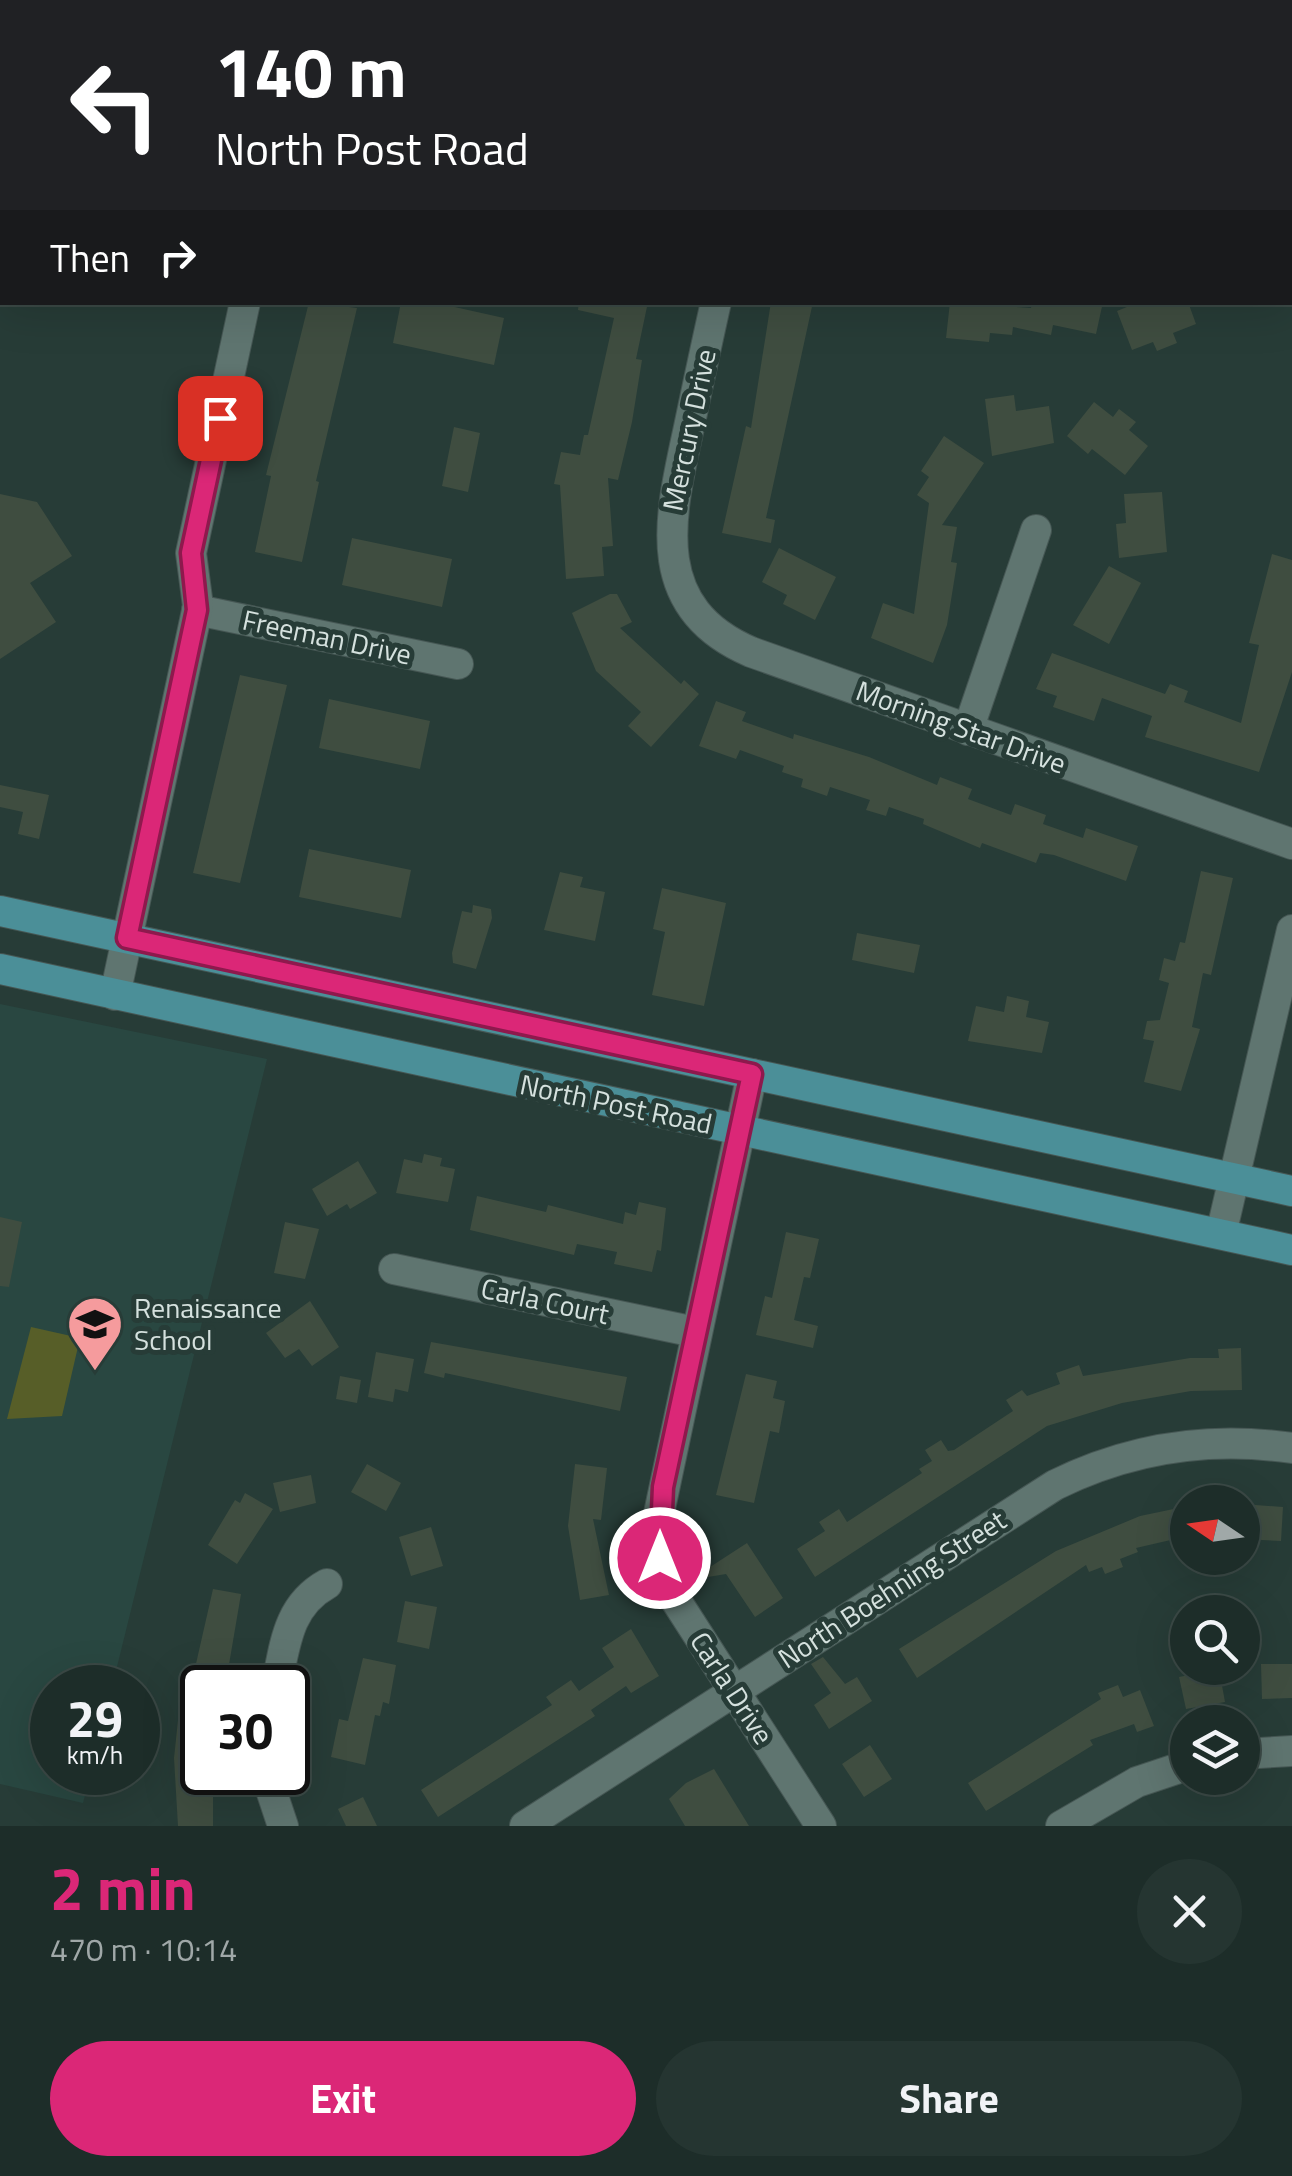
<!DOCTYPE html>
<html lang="en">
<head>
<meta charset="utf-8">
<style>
	body { margin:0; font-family:"Titillium Web",sans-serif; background:#253531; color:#f1f3f6; height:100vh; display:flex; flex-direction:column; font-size:38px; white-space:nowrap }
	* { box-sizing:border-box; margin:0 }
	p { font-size:32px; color:#a0a8a8 }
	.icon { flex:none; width:55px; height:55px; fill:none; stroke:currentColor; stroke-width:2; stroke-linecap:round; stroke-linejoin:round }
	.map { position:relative; height:1826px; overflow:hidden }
	.drawer { display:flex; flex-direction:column; background:#1d2d29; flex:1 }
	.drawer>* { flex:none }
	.guide { position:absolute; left:0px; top:0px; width:1292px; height:305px; box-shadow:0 10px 40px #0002,0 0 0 2px #3b4946; background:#202124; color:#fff; overflow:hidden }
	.needle { width:65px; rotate:283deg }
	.controls { position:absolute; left:1170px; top:1485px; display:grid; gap:20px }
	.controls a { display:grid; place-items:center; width:90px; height:90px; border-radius:50%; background:#1d2d29; box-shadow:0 10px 40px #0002,0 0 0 2px #3b4946; font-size:50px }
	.speed { position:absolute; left:30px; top:1665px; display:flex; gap:20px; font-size:50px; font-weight:700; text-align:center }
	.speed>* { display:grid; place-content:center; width:130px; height:130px; border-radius:50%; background:#1d2d29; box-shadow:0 10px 40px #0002,0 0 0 2px #3b4946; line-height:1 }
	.speed small { font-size:25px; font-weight:400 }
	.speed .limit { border:5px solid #111; border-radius:15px; background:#fff; color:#111 }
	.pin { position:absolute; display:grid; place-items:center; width:85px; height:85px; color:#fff; margin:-42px; border-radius:20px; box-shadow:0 5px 15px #0006 }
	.me { position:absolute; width:110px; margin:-55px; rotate:0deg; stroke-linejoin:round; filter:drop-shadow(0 0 8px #0008) }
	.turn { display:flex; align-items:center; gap:35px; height:210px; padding:0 50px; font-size:45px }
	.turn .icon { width:130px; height:130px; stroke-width:2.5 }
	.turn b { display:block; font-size:70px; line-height:85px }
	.then { display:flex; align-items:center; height:95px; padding:0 50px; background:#0003; gap:20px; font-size:38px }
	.round { display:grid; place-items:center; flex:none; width:105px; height:105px; border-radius:52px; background:#253531 }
	.summary { display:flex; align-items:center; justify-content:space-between; height:170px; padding:0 50px }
	h1 { font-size:60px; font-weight:700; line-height:75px; color:#db2777 }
	.action { display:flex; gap:20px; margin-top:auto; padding:20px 50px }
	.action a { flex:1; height:115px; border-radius:60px; background:#db2777; color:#fff; font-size:40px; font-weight:700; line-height:115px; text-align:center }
	.action a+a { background:#253531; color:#f1f3f6 }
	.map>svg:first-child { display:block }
	.built { fill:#294741 }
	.green { fill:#575e28 }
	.building { fill:#3f4d40 }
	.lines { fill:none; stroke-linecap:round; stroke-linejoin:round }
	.minor-casing { stroke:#465754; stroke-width:32 }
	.major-casing { stroke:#465754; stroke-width:32 }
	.minor { stroke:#5f7570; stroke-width:30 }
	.major { stroke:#4b8f98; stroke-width:30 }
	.route-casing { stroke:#8e194d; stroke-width:25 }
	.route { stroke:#db2777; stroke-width:18 }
	.labels { text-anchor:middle; stroke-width:10; stroke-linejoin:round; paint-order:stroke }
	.street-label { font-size:28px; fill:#d5e1de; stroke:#273c37 }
	.poi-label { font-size:28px; fill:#d5e1de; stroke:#273c37; text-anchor:start }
</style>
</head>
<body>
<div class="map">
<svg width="1292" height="1826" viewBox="0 0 1292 1826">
	<rect width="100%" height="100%" fill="#273c37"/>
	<polygon class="built" points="0,1004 267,1059 112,1687 52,1688 52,1772 91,1773 83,1803 0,1784"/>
	<polygon class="green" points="31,1327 80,1338 62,1416 7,1419"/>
	<g class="building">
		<polygon points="309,302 357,308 316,481 319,482 302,562 255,552 271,476 266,475"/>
		<polygon points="401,302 432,302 504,318 494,365 393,343"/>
		<polygon points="579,302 648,302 636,359 642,360 632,422 618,480 608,478 613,546 602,547 604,576 566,579 560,485 554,484 561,452 580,455 584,435 588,435 614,318 578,310"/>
		<polygon points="771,302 813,302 766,518 775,520 771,543 722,533 746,426 751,428"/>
		<polygon points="950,302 1031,308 1032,302 1103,302 1096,334 1053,325 1051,335 1013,327 1012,335 990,333 989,342 946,338"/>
		<polygon points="1139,302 1188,302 1196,324 1173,333 1177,343 1157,351 1153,342 1132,350 1117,311"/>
		<polygon points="1014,395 1016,411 1049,406 1054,443 992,456 985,399"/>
		<polygon points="1094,402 1113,417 1119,409 1136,422 1129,430 1148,446 1125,475 1092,449 1088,454 1067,436"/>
		<polygon points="454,427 480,433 468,492 442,486"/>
		<polygon points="944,436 984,463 942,525 957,527 951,562 957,563 947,625 933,663 871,638 883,603 914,614 929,503 917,495 929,477 921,471"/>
		<polygon points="1162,492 1167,552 1119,558 1116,524 1126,523 1124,494"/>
		<polygon points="0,494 37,502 72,556 30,583 56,622 0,659"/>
		<polygon points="352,538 452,559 442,607 342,585"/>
		<polygon points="779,548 836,577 815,620 783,604 787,595 762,582"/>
		<polygon points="1272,554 1292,560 1292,672 1259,772 1145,737 1152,716 1102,698 1094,721 1053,707 1057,696 1036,689 1052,653 1165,694 1170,684 1188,691 1184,702 1241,723 1259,645 1249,643"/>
		<polygon points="1109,566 1141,583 1109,644 1073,625"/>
		<polygon points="610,594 617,594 632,622 620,628 681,684 684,680 699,694 651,747 628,726 641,712 596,671 572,613"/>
		<polygon points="240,675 287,685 240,883 193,873"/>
		<polygon points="329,699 430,721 420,769 319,748"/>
		<polygon points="716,701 746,712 742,721 793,739 794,734 869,757 937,785 940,777 972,789 968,799 1011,815 1015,804 1046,815 1043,824 1083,838 1086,828 1138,846 1126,881 1054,855 1040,853 1036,863 982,843 980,848 923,824 924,819 889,807 886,816 866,810 870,800 830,787 827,796 801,787 803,779 782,772 784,766 740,750 736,759 699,746"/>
		<polygon points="0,785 49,795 39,839 18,834 23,812 0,807"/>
		<polygon points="309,849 411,870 401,918 299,897"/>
		<polygon points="1201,871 1233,878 1211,975 1203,973 1192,1027 1200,1029 1181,1091 1144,1082 1154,1041 1143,1039 1147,1021 1160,1020 1169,983 1159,980 1164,958 1175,961 1180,942 1185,943"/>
		<polygon points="560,872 583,877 580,887 605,892 595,941 544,930"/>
		<polygon points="662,888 726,903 704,1006 652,995 665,932 653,929"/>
		<polygon points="473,905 491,909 492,918 476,969 453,963 452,953 462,911 472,913"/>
		<polygon points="857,933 920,945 914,973 852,960"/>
		<polygon points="1007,996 1029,1001 1026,1017 1049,1022 1042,1053 968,1041 976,1006 1004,1012"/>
		<polygon points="424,1154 442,1158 440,1166 455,1169 448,1202 396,1193 404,1159 422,1163"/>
		<polygon points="358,1161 377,1193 350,1209 347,1204 327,1216 312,1189"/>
		<polygon points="477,1196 546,1212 548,1205 623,1224 625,1212 636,1215 639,1202 666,1208 661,1251 657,1250 652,1272 614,1264 617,1252 577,1244 574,1255 470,1230"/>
		<polygon points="0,1217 22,1222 9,1287 0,1286"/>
		<polygon points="285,1222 319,1229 305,1279 274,1273"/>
		<polygon points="786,1232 819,1239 810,1278 804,1277 794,1320 818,1326 813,1348 756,1335 765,1296 772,1298"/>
		<polygon points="310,1301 339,1347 312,1366 299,1349 285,1358 266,1333"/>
		<polygon points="431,1342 627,1377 620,1411 445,1373 444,1378 424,1373"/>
		<polygon points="1241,1348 1242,1390 1191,1391 1122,1403 1047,1426 815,1577 797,1549 825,1531 819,1522 839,1509 847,1522 922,1473 919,1469 932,1461 925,1450 941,1440 948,1451 954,1450 1013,1411 1006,1400 1022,1390 1027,1396 1060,1384 1056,1373 1079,1365 1083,1376 1190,1358 1219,1358 1218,1349"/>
		<polygon points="376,1352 414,1359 408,1392 395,1389 393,1402 368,1397"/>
		<polygon points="746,1374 777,1381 773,1398 785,1401 779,1433 770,1431 754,1503 716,1495"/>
		<polygon points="340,1376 361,1380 357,1403 336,1399"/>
		<polygon points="367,1464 401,1483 386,1511 351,1492"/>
		<polygon points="575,1464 607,1468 601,1520 593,1519 609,1595 580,1600 568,1526"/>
		<polygon points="311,1475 316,1503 280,1512 273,1483"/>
		<polygon points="245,1493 273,1509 237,1564 208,1545 235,1500 240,1503"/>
		<polygon points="1242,1504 1283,1507 1281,1541 1242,1539"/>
		<polygon points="1188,1506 1188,1536 1136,1548 1138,1552 1120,1559 1123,1567 1105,1574 1102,1567 1089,1572 1086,1565 917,1678 899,1649 1056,1551 1140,1516"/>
		<polygon points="431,1527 443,1566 411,1576 399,1537"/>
		<polygon points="747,1543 783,1598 755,1617 726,1574 690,1580"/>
		<polygon points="213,1589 241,1594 225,1688 202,1688 202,1780 213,1779 213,1826 178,1826 174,1758 179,1711 185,1712"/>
		<polygon points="405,1601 437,1607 429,1649 397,1642"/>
		<polygon points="631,1629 659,1676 631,1693 626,1686 591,1710 595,1716 438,1817 421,1790 552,1705 546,1697 571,1680 579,1691 614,1667 602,1648"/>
		<polygon points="823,1657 845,1684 857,1677 872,1701 829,1729 814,1705 831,1693 811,1664"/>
		<polygon points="363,1658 396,1665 389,1704 383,1702 380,1716 375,1715 365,1765 331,1757 339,1719 348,1721"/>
		<polygon points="1261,1664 1292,1664 1292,1698 1262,1699"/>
		<polygon points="1219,1669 1225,1702 1186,1709 1179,1677"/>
		<polygon points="1118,1685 1123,1697 1140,1690 1154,1726 1137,1732 1134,1724 1090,1740 1093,1745 986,1811 968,1783 1101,1699 1098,1693"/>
		<polygon points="870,1745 892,1779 864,1797 842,1764"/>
		<polygon points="714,1769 749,1826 685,1826 669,1799 686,1783"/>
		<polygon points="363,1797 377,1826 346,1826 338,1809"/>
	</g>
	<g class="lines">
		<g class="minor-casing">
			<g id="minor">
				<polyline points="308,2 308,0"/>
				<polyline points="779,2 780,0"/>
				<path d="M716 302C706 346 697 389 688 432 669 519 648 608 751 652L1292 844"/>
				<polyline points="197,610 458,664"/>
				<polyline points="968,730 1036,530"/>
				<polyline points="115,995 198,606 191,553 245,302"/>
				<polyline points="752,1074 658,1518 660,1558 675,1599 821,1826"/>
				<polyline points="1221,1234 1292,930"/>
				<polyline points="394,1269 695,1332"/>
				<path d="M276 1688C285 1646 287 1606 327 1584"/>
				<polyline points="1242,1754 1292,1751"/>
				<polyline points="265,1772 283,1826"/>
				<path d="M525 1826 1055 1485C1130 1448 1209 1436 1292 1448"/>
				<polyline points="1061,1826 1137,1782 1188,1765"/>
			</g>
		</g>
		<g class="major-casing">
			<g id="major">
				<polyline points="0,911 1292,1191"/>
				<polyline points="0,969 1292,1250"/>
			</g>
		</g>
		<use href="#minor" class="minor"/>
		<use href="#major" class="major"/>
	</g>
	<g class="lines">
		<g class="route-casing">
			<polyline id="route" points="220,418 191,553 197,610 127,938 752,1074 663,1487 660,1558"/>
		</g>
		<use href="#route" class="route"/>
	</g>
	<defs>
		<g id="school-pin" transform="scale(2.875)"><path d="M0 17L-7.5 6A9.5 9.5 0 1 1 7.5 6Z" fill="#f59b9d" stroke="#273c37"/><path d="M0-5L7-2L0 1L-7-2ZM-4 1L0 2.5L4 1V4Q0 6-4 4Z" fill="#111"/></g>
	</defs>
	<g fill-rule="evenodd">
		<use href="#school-pin" x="95" y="1324"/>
	</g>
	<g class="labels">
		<g class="street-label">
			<text transform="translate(689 430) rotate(-78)" y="10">Mercury Drive</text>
			<text transform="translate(327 637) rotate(12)" y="10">Freeman Drive</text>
			<text transform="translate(961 727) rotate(20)" y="10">Morning Star Drive</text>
			<text transform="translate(616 1104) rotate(12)" y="10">North Post Road</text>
			<text transform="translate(545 1301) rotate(12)" y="10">Carla Court</text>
			<text transform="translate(892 1589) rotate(-33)" y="10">North Boehning Street</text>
			<text transform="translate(732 1688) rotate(57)" y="10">Carla Drive</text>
		</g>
		<g class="poi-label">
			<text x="134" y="1318">Renaissance<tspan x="134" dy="32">School</tspan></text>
		</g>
	</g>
</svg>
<div class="controls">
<a><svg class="needle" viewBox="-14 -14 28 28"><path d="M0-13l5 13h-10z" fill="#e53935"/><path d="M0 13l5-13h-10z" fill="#a0a8a8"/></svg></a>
<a><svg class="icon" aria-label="search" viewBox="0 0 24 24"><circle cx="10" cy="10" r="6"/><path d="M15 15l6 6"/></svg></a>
<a><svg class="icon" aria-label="layers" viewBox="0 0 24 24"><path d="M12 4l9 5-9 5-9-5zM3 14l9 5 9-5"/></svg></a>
</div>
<div class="speed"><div>29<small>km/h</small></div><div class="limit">30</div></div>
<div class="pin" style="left:220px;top:418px;background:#d93025"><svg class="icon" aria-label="arrive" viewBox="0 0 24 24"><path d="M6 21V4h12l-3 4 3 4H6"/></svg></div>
<svg class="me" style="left:660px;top:1558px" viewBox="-20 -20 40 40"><circle r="17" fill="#db2777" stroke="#fff" stroke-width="3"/><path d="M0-11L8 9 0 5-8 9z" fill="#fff"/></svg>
<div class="guide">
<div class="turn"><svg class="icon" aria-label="left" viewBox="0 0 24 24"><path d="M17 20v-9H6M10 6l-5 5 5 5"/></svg><div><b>140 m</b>North Post Road</div></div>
<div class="then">Then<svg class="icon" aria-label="right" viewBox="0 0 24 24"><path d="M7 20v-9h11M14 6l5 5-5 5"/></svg></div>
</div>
</div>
<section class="drawer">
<div class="summary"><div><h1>2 min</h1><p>470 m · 10:14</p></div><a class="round"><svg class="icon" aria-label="close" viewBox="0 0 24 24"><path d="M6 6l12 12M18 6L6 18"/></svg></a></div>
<div class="action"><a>Exit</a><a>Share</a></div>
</section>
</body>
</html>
